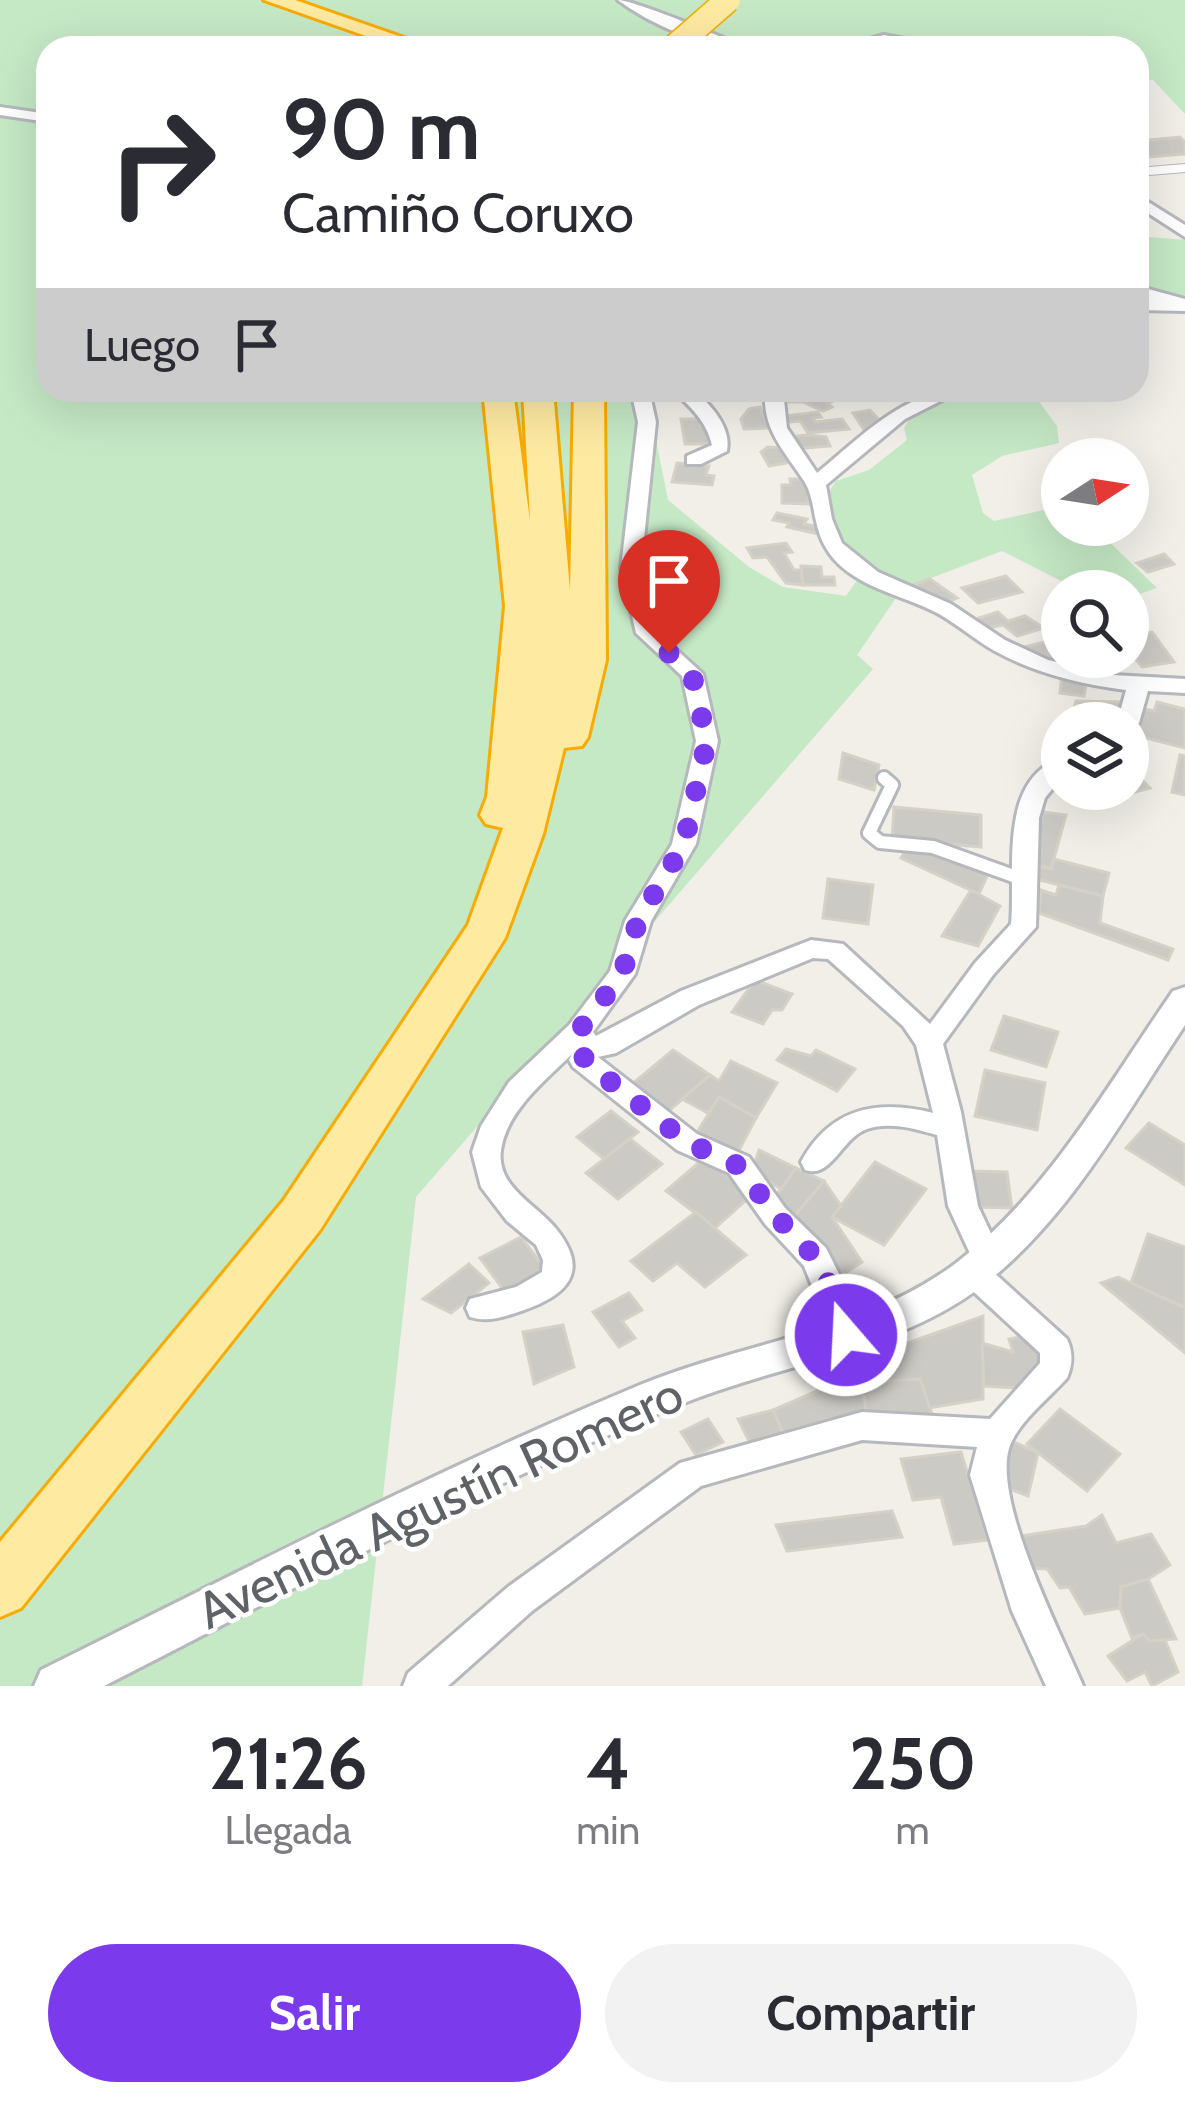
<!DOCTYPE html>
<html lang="es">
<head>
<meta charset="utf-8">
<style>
	body { margin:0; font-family:Cabin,sans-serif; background:#f2f2f3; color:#2b2b33; height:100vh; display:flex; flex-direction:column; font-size:45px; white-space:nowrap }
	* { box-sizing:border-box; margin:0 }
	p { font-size:39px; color:#7c7c81 }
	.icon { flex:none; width:66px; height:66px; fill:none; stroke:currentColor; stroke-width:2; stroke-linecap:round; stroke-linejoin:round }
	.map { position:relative; height:1686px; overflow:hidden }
	.sheet { display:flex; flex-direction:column; background:#fff; flex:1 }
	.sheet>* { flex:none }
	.hud { position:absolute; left:36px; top:36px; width:1113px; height:366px; border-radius:36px; box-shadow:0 12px 48px #0002; background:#fff; color:#2b2b33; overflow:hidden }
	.needle { width:78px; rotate:78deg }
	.fabs { position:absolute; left:1041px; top:438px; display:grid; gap:24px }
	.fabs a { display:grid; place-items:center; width:108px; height:108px; border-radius:50%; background:#fff; box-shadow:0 12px 48px #0002; font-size:60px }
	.pin { position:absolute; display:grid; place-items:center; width:102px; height:102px; color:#fff; margin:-123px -51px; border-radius:50% 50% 50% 0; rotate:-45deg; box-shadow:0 0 12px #0007 }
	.pin .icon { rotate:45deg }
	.me { position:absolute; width:132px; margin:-66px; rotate:341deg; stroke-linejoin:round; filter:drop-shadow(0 0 9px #0008) }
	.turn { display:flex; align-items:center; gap:42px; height:252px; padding:0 48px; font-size:54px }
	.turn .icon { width:156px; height:156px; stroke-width:2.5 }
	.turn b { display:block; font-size:84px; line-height:102px }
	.then { display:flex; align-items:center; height:114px; padding:0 48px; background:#0003; gap:24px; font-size:45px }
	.eta { display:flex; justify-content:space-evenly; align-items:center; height:204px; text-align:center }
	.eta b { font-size:72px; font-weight:700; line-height:84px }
	.cta { display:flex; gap:24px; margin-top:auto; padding:24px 48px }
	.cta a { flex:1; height:138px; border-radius:72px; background:#7c3aed; color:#fff; font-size:48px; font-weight:700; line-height:138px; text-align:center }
	.cta a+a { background:#f2f2f3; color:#2b2b33 }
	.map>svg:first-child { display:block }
	.green { fill:#c5e8c5 }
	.building { fill:#cccac5; stroke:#d6d1c6; stroke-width:3 }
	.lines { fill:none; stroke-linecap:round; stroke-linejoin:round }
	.service-far1-casing { stroke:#b5b8bc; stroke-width:10 }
	.service-casing { stroke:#b5b8bc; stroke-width:18 }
	.minor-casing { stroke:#b5b8bc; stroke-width:6 }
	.tertiary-casing { stroke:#b5b8bc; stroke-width:6 }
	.trunk-casing { stroke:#f9ab00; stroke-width:6 }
	.service-far1 { stroke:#fff; stroke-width:8 }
	.service { stroke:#fff; stroke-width:12 }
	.minor { fill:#fff; fill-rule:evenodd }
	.tertiary { fill:#fff; fill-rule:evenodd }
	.trunk { fill:#feeaa1; fill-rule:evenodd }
	.trunk-bridge-casing { stroke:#f9ab00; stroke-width:27; stroke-linecap:butt }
	.trunk-bridge { stroke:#feeaa1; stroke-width:24 }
	.route { stroke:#7c3aed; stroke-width:21; stroke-dasharray:0 37.8 }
	.labels { text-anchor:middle; stroke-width:9; stroke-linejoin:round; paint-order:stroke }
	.near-street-label { font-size:51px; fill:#5f6368; stroke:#fff }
</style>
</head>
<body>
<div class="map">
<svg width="1185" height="1686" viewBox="0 0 1185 1686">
	<rect width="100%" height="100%" fill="#f1efe8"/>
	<g class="green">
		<path d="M0 0H1185V114L1153 80H1137V48H932L899 41 886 48H48V390H646L668 500 749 567 783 587 846 596 863 572 836 532 826 497 836 481 869 470 907 440 904 428C925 387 999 390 1038 390L1035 396 1057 426 1059 443 1002 456 972 475 983 513 994 521 1062 506V525H1124L1101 534 1157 588 1128 598V591H1081L1002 551 902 589 857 655 873 669 416 1197 362 1686H0Z"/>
		<polygon points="1137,236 1185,240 1185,306 1137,305"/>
	</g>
	<g class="building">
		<polygon points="1180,137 1185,142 1185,154 1148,157 1137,147 1137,141"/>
		<polygon points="833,390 859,390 828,403 832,407 823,411 803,402 789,402 788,398"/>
		<polygon points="760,407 769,428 744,429 741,419 749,409"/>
		<polygon points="870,410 882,423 866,433 853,413"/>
		<polygon points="818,412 821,417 813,418 815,422 842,419 849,429 808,433 800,421 780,423 777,417"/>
		<polygon points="681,419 700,419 701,426 712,426 715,444 685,444"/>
		<polygon points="807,435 826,437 830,446 794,449 788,437"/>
		<polygon points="768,447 781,448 792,462 769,466 761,452"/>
		<polygon points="677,463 709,466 706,475 714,476 712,485 672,482"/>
		<polygon points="790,479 808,479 809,504 782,503 782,485 791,485"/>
		<polygon points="777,513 807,519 804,524 815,526 819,534 787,527 789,523 773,520"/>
		<polygon points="786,543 792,552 784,553 794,570 801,570 803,585 786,583 767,557 753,558 747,548"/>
		<polygon points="1164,554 1174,564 1148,572 1137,563"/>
		<polygon points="801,566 821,567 822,577 834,577 835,585 803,585"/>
		<polygon points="1006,576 1022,592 978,603 962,588"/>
		<polygon points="930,579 957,598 943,604 913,585"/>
		<polygon points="998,612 1008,621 1025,616 1044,628 1017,636 1003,625 983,629 973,620"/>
		<polygon points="1152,632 1174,662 1142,667 1128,650 1128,642 1137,639 1133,635"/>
		<polygon points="1056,639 1062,643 1062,655 1051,662 1021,648"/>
		<polygon points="1062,674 1087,678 1084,696 1060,693"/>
		<polygon points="1076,701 1125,702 1120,723 1072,714"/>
		<polygon points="1157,702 1185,709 1185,748 1134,735 1143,709 1154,711"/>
		<polygon points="843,753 879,765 874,790 839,779"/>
		<polygon points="1180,755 1185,756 1185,795 1172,792"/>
		<polygon points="1128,766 1150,788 1106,800 1096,789 1128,789"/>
		<polygon points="894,807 981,815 981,847 892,839"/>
		<polygon points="1043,812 1066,815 1051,869 1032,863"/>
		<polygon points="908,846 988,874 979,894 901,858"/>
		<polygon points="1054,859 1109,873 1103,896 1035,879 1039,866 1051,869"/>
		<polygon points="828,879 873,885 868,924 823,918"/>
		<polygon points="1059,885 1103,896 1100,923 1173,949 1168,960 1039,913 1041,890 1056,895"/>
		<polygon points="971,890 1000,906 978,946 942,936"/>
		<polygon points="755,980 792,994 782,1010 772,1010 763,1024 732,1012"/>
		<polygon points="1004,1016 1058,1032 1046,1067 991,1050"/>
		<polygon points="786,1049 811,1056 816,1050 855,1069 837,1091 777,1060"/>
		<polygon points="673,1050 710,1075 663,1116 625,1090"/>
		<polygon points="731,1061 777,1083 756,1118 719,1097 708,1113 682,1099 710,1075 719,1081"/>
		<polygon points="985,1070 1045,1083 1037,1130 975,1116"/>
		<polygon points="719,1097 756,1118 738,1152 696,1134"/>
		<polygon points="611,1111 638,1132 604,1159 577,1137"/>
		<polygon points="1149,1123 1185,1145 1185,1185 1126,1148"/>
		<polygon points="630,1139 662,1164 618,1199 586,1173"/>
		<polygon points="759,1150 796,1168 781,1189 752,1171"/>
		<polygon points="703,1159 753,1194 715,1228 666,1191"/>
		<polygon points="875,1162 926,1189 884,1245 832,1217"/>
		<polygon points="796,1168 824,1181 791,1220 773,1200"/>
		<polygon points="970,1171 1007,1172 1012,1208 974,1207"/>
		<polygon points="824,1181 841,1206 832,1217 862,1262 842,1275 791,1220"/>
		<polygon points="696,1212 746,1255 705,1287 677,1263 653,1281 631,1261"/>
		<polygon points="1148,1234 1185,1247 1185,1308 1131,1283"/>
		<polygon points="521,1237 546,1270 505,1292 480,1258"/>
		<polygon points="469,1264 489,1283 451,1313 423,1299"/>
		<polygon points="1118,1277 1185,1308 1185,1353 1101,1283"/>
		<polygon points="629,1293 642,1310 622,1321 635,1338 619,1347 593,1312"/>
		<polygon points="983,1316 983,1399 928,1408 920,1379 888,1381 876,1354"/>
		<polygon points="563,1325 574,1367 534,1384 523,1332"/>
		<polygon points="1026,1336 1042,1350 1040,1364 1018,1388 984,1386 982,1343 1013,1352 1009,1339"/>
		<polygon points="876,1354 888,1381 920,1379 934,1420 867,1418 858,1362"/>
		<polygon points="862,1384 867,1418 787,1442 773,1410 819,1390"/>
		<polygon points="1060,1409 1120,1454 1087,1491 1027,1444"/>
		<polygon points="773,1410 787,1442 752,1447 738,1419"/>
		<polygon points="708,1419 723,1442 696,1455 681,1432"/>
		<polygon points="1005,1438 1038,1453 1028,1496 999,1485"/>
		<polygon points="961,1452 988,1540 954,1544 941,1497 913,1500 901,1459"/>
		<polygon points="892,1511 902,1537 787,1551 776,1525"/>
		<polygon points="1102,1515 1116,1543 1151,1534 1170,1565 1140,1584 1121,1587 1120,1608 1085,1614 1069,1587 1060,1588 1047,1569 1028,1568 1021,1536 1086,1526"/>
		<polygon points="1148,1579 1176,1639 1150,1641 1143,1634 1132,1638 1120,1608 1121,1587"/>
		<polygon points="1143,1634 1150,1641 1165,1640 1178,1672 1152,1686 1145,1672 1127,1681 1108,1656"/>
	</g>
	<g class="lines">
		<g class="service-far1-casing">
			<polyline id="service-far1" points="1137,172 1185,168"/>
		</g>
		<g class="service-casing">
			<polyline id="service" points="884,778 892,785 869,833 880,842 933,847 1022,879"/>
		</g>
		<g class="minor-casing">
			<g id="minor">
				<path d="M618 0C633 0 729 39 744 48 704 48 650 24 618 0Z"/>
				<polygon points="884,35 932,44 938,48 884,43 839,48"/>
				<polygon points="0,107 48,114 48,122 0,115"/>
				<polygon points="1137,195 1185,225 1185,237 1137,206"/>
				<polygon points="1137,300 1185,301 1185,311 1137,310"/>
				<path d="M631 390H649L656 422 641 568 656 631 703 674 718 741 696 844 651 921 635 974 593 1032 596 1036 681 991 811 940 843 944 930 1024 975 963 1011 924C1016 872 997 779 1062 758V777L1045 798 1039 818 1036 927 993 975 943 1044 961 1112 978 1206 1003 1259 999 1268 991 1270 1067 1339C1073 1352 1073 1364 1067 1378 1050 1397 1023 1418 1012 1441 986 1490 1062 1635 1083 1686H1046L1012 1611 970 1475 977 1447 862 1440 701 1486 532 1611 448 1686H403L408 1673 508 1587 680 1463 862 1412 990 1419 1040 1363V1353L962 1281 958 1272 962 1263 973 1260 948 1206 937 1135C916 1129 889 1121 867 1129 841 1138 832 1179 805 1170L801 1162C830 1108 877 1099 933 1113L916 1045 903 1026 828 959 813 958 699 1005 616 1053 598 1057 697 1134 749 1157 785 1208 826 1248 848 1292 862 1335 857 1344 846 1348 835 1344 804 1266 765 1224 729 1173 677 1150 573 1067 569 1060 572 1054C546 1080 507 1110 501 1150 496 1188 538 1205 557 1230 590 1272 567 1295 524 1310 507 1316 488 1323 470 1317L466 1308 470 1299 516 1287 542 1272 543 1260 536 1245 507 1221 481 1187 472 1152 481 1126 509 1082 569 1025 610 971 625 921 672 844 696 741 682 676 636 633 621 568 638 422Z"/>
				<path d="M673 390H694C711 405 732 428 727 451L701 464H687V456L712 445C706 420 690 407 673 390Z"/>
				<path d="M765 390H783L787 428 817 473C860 438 904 390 962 390L905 419 826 485 832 519 842 543 878 572 951 604 1005 640 1048 660 1113 675 1185 679V693L1148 691 1139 723 1128 730V723H1117L1126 690C1080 684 1034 673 993 650 972 638 953 620 931 610 898 594 858 587 833 558 810 530 818 503 804 481 784 450 762 430 765 390Z"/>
			</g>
		</g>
		<g class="tertiary-casing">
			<g id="tertiary">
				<polygon points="1137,286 1185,299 1185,311 1137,298"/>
				<path d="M1185 987V1025C1125 1114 1072 1215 986 1283 900 1351 783 1363 684 1403 484 1484 295 1589 104 1686H34L41 1670C239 1572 435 1470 640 1385 743 1342 870 1331 960 1260 1050 1190 1109 1083 1173 991Z"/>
			</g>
		</g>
		<g class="trunk-casing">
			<g id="trunk">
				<polygon points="264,0 295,0 433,48 400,48"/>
				<polygon points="483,390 513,390 530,521 523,390 553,390 570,590 574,390 604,390 606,660 588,737 582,746 564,748 543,834 505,938 320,1230 21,1608 0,1617 0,1542 284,1200 468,925 503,828 486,824 480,815 487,797 505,606"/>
			</g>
		</g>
		<use href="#service-far1" class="service-far1"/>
		<use href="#service" class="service"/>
		<use href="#minor" class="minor"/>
		<use href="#tertiary" class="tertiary"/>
		<use href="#trunk" class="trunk"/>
		<g class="trunk-bridge-casing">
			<polyline id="trunk-bridge" points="673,48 728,0"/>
		</g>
		<use href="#trunk-bridge" class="trunk-bridge"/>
	</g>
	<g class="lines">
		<polyline class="route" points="669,653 692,674 707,741 684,844 638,921 622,974 578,1032 589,1046 583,1060 687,1142 739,1166 776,1216 815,1257 833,1292 846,1335"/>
	</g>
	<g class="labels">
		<g class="near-street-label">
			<text transform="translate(440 1502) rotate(-25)" y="18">Avenida Agustín Romero</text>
		</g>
	</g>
</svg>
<div class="fabs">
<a><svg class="needle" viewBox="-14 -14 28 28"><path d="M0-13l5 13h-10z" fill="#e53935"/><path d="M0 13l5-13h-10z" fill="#7c7c81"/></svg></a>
<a><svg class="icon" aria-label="search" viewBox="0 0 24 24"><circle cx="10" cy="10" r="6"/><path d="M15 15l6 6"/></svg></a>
<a><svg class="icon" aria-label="layers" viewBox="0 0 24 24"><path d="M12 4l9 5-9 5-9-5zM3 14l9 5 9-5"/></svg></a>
</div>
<div class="pin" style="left:669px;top:653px;background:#d93025"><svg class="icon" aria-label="arrive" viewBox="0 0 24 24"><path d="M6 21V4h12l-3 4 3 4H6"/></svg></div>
<svg class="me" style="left:846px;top:1335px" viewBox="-20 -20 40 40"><circle r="17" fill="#7c3aed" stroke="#fff" stroke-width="3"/><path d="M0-11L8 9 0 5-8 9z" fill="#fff"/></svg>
<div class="hud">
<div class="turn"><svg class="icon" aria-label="right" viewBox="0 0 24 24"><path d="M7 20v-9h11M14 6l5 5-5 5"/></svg><div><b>90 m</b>Camiño Coruxo</div></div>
<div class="then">Luego<svg class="icon" aria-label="arrive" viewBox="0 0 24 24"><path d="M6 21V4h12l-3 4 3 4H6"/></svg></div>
</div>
</div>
<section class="sheet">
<div class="eta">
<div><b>21:26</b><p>Llegada</p></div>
<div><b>4</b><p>min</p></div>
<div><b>250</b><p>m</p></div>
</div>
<div class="cta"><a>Salir</a><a>Compartir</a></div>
</section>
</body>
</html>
